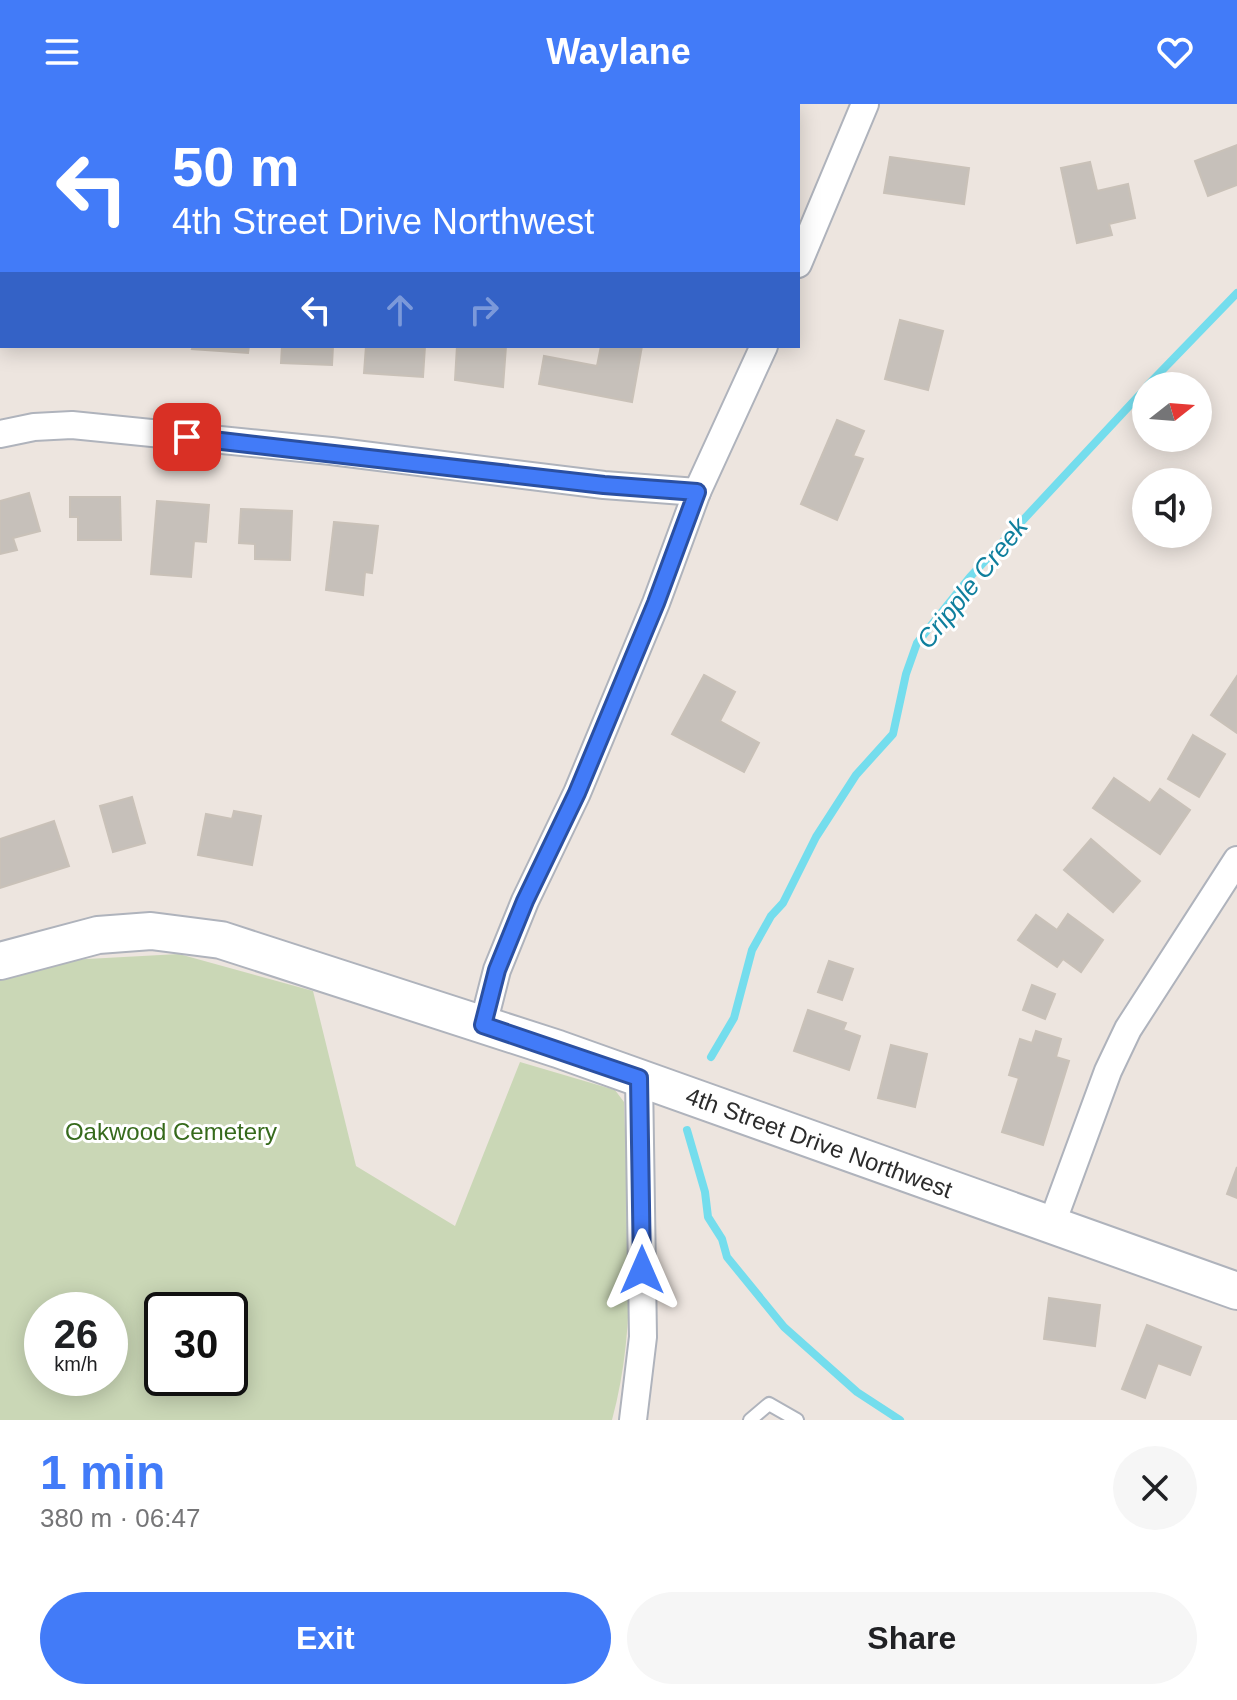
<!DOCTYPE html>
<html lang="en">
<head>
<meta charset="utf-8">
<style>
	body { margin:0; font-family:Arial,sans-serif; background:#f6f6f6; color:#202124; height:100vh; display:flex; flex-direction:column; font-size:30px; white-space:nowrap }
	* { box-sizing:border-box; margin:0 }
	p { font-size:26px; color:#757577 }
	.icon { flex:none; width:44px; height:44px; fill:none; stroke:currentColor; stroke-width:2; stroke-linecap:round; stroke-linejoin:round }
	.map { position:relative; height:1316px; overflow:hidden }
	.drawer { display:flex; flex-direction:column; background:#fff; flex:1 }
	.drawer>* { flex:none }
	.banner { position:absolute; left:0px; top:0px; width:800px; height:244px; box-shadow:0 4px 20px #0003; background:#427bf8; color:#fff; overflow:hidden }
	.needle { width:52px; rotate:73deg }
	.controls { position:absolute; left:1132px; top:268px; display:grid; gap:16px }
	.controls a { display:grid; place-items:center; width:80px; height:80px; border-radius:50%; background:#fff; box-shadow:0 4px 20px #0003; font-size:40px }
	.speed { position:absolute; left:24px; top:1188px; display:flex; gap:16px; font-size:40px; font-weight:700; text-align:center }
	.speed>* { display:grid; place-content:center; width:104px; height:104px; border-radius:50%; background:#fff; box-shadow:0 4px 20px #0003; line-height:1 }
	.speed small { font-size:20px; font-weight:400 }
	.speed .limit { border:4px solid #111; border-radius:12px; background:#fff; color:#111 }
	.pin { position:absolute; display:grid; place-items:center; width:68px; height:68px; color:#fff; margin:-34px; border-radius:16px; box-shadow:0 4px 12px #0006 }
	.me { position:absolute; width:88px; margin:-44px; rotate:0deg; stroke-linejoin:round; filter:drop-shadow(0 0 6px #0008) }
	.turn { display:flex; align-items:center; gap:28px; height:168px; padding:0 40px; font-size:36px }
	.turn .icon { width:104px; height:104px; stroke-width:2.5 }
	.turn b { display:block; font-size:56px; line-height:68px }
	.lanes { display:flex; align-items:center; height:76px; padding:0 40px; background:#0003; justify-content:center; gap:40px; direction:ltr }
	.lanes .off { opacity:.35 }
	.round { display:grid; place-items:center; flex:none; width:84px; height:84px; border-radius:42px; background:#f6f6f6 }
	.headline { display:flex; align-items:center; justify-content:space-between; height:136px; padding:0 40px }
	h1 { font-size:48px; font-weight:800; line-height:60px; color:#427bf8 }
	.action { display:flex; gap:16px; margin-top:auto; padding:16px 40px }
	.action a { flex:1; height:92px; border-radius:48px; background:#427bf8; color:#fff; font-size:32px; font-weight:800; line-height:92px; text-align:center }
	.action a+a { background:#f6f6f6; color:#202124 }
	header { display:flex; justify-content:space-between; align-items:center; height:104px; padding:0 40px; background:#427bf8; color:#fff; font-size:36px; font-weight:800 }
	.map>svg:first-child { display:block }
	.cemetery { fill:#cad7b6; fill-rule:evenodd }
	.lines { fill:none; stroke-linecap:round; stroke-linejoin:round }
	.stream { stroke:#74dded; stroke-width:8 }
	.building { fill:#c6c0ba; stroke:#c9c1b8; stroke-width:2 }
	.service-casing { stroke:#afb3bc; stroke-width:16 }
	.minor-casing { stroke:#afb3bc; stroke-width:30 }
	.secondary-casing { stroke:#afb3bc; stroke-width:40 }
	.service { stroke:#fff; stroke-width:12 }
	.minor { stroke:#fff; stroke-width:26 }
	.secondary { stroke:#fff; stroke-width:36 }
	.route-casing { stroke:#2b50a1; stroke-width:20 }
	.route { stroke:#427bf8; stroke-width:14 }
	.labels { text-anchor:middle; stroke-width:6; stroke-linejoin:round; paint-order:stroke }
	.park-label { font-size:24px; fill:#366a1c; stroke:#fff }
	.street-label { font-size:24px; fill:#2c2c2c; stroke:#fff }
	.water-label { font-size:26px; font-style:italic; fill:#0f7f9d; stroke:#fff }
</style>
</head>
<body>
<header><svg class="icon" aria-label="menu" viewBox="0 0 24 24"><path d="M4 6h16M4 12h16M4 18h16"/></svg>Waylane<svg class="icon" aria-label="heart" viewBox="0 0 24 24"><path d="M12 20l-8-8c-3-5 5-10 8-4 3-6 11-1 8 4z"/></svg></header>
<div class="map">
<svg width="1237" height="1316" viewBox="0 0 1237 1316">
	<rect width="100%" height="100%" fill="#ede5df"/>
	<path class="cemetery" d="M179 850 313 887 356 1062 455 1122 520 958 615 986 624 998C627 1103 640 1214 612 1316H0V872L50 857ZM42 1206H110V1274H42ZM162 1206H230V1274H162Z"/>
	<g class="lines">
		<g class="stream">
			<polyline points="1147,282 1237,189"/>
			<polyline points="711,953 734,914 752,846 771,812 783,799 816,733 856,671 893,630 906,570 917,539 970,473 1146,284"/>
			<polyline points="687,1026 705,1088 708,1113 722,1135 727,1153 784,1223 857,1288 900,1316"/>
		</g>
	</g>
	<g class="building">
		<polygon points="1237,41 1237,81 1208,92 1195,57"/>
		<polygon points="890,53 969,64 964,100 884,89"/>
		<polygon points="1090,58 1097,87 1128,80 1135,114 1109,120 1112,131 1077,139 1061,64"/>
		<polygon points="900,216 943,227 928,286 885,275"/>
		<polygon points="193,242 249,242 248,249 192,245"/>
		<polygon points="282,242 333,242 332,261 281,259"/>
		<polygon points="366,242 425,242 423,273 364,269"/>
		<polygon points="457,242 506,242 503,283 455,276"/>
		<polygon points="601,242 642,242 632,298 539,280 544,252 597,262"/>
		<polygon points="837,316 864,327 853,352 863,355 837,416 801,400"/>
		<polygon points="29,389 40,427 13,434 17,446 0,450 0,397"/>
		<polygon points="70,393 120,393 121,436 78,436 78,413 70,413"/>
		<polygon points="157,397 209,401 206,438 194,437 191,473 151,470"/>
		<polygon points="241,405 292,407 290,456 255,455 255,440 239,439"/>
		<polygon points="334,418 378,422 372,469 365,468 363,491 326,486"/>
		<polygon points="704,571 735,588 720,617 759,639 744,668 672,630"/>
		<polygon points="1237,572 1237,629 1211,611"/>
		<polygon points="1193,631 1225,650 1199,693 1168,675"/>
		<polygon points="1114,674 1150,699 1160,685 1190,706 1160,750 1093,704"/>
		<polygon points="132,693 145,739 113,748 100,702"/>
		<polygon points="234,707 261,712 252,761 198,751 206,710 232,715"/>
		<polygon points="54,717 69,762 0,784 0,735"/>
		<polygon points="1091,735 1140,777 1113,808 1064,766"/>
		<polygon points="1068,810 1103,836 1081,868 1063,855 1057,863 1018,836 1036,811 1057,826"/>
		<polygon points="829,857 853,865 842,896 818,888"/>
		<polygon points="1032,881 1055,890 1045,915 1023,906"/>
		<polygon points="808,906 846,919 843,926 860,932 849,966 794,947"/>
		<polygon points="1036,927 1061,935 1056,953 1069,957 1043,1041 1002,1028 1019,974 1009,971 1020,935 1032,939"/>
		<polygon points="891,941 927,950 915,1003 878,994"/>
		<polygon points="1237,1063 1237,1094 1227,1090"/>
		<polygon points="1049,1194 1100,1201 1095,1242 1044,1235"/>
		<polygon points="1147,1221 1201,1243 1190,1271 1158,1259 1145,1294 1122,1285"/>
	</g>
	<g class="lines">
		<g class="service-casing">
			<polyline id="service" points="750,1316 769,1300 797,1316"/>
		</g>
		<g class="minor-casing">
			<g id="minor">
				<polyline points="798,160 865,0"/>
				<polyline points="0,330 34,323 72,321 331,347 604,381 697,388"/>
				<polyline points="483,921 497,866 525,797 577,689 656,499 697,388 764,242"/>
				<polyline points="1051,1122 1108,967 1128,925 1237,756"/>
				<polyline points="633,1316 643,1233 639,974"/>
			</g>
		</g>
		<g class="secondary-casing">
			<polyline id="secondary" points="0,857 98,831 151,827 221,836 558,945 1237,1187"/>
		</g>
		<use href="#service" class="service"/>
		<use href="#minor" class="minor"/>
		<use href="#secondary" class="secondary"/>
	</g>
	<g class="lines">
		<g class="route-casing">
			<polyline id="route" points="187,333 604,381 697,388 656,499 577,689 525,797 497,866 483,921 639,974 642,1166"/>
		</g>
		<use href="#route" class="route"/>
	</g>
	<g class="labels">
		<g class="park-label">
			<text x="171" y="1036">Oakwood Cemetery</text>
		</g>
		<g class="street-label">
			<text transform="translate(819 1039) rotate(20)" y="8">4th Street Drive Northwest</text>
		</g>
		<g class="water-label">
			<text transform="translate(972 479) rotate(-51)" y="9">Cripple Creek</text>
		</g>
	</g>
</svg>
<div class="controls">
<a><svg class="needle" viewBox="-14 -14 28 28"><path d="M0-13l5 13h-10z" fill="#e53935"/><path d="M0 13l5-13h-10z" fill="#757577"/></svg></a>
<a><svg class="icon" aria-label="sound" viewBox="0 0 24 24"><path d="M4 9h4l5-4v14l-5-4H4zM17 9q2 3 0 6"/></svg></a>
</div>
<div class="speed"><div>26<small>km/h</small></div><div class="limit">30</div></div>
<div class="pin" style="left:187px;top:333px;background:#d93025"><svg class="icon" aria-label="arrive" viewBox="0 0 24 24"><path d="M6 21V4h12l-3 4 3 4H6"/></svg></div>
<svg class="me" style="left:642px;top:1166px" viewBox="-20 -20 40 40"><path d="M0-17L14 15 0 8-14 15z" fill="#427bf8" stroke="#fff" stroke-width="4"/></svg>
<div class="banner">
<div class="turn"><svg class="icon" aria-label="left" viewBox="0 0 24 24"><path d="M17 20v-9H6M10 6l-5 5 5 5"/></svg><div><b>50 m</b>4th Street Drive Northwest</div></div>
<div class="lanes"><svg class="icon" aria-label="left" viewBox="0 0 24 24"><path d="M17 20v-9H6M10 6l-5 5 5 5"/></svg><svg class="icon off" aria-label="ahead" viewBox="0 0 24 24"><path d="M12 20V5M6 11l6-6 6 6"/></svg><svg class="icon off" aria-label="right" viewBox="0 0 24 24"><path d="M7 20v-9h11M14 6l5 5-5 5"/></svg></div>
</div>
</div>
<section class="drawer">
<div class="headline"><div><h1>1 min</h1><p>380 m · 06:47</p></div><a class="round"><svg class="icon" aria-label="close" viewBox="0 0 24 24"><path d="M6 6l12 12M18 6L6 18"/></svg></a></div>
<div class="action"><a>Exit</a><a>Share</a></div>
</section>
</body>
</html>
